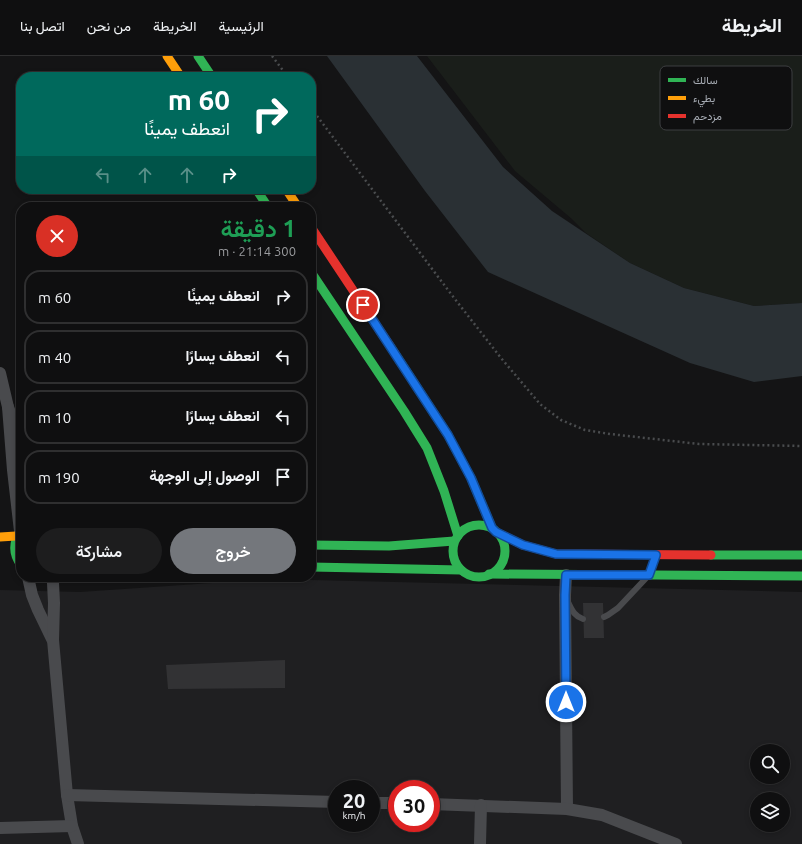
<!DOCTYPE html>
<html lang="ar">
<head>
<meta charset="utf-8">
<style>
	body { margin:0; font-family:Ubuntu,Vazirmatn,sans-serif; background:#1d1d1e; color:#f1f3f6; direction:rtl; height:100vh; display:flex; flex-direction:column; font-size:15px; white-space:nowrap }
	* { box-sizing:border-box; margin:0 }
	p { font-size:13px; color:#9b9c9f }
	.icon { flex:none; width:22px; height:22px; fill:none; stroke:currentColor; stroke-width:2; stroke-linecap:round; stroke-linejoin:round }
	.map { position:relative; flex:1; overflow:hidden; direction:ltr }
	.details { position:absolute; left:16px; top:146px; width:300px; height:380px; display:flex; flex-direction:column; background:#0f0f10; border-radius:16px; box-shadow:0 2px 6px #0003,0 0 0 1px #2f2f30; direction:rtl }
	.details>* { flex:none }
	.top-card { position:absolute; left:16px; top:16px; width:300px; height:122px; border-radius:16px; box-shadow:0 2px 6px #0003,0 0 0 1px #2f2f30; direction:rtl; background:#00695c; color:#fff; overflow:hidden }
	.buttons { position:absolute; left:750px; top:688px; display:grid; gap:8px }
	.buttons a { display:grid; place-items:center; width:40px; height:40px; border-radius:50%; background:#0f0f10; box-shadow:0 2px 6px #0003,0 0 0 1px #2f2f30; font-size:20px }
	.speed { position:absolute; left:328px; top:724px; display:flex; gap:8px; font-size:20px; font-weight:700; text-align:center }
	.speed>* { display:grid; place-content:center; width:52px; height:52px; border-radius:50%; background:#0f0f10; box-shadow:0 2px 6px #0003,0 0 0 1px #2f2f30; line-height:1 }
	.speed small { font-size:10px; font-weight:400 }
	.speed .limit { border:6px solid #d22; background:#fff; color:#111 }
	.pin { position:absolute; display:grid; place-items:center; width:34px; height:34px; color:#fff; margin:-17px; border:2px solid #fff; border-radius:50%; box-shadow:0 1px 4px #0007 }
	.me { position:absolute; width:44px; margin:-22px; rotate:0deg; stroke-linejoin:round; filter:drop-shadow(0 0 3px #0008) }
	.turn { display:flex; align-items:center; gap:14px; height:84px; padding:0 20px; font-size:18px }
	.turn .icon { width:52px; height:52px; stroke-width:2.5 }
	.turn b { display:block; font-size:28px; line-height:34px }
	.lanes { display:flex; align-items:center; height:38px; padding:0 20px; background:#0003; justify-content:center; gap:20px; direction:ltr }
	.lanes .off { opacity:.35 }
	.round { display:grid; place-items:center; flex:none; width:42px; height:42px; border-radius:21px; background:#1d1d1e }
	.overview { display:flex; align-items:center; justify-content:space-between; height:68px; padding:0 20px }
	h1 { font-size:24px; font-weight:600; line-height:30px; color:#1e9e55 }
	.action { display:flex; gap:8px; margin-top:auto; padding:8px 20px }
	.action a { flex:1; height:46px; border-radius:24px; background:#74777c; color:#fff; font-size:16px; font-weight:600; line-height:46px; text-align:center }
	.action a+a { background:#1d1d1e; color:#f1f3f6 }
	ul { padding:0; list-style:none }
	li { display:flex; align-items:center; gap:12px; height:54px; margin:0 8px 6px; padding:0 12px; border:2px solid #2f2f30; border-radius:16px }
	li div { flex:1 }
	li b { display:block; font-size:15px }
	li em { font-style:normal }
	header { display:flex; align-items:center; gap:24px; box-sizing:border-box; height:56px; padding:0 20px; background:#0f0f10; border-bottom:1px solid #2f2f30 }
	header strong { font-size:19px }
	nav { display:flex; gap:22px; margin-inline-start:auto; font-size:14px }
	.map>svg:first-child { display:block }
	.built { fill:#1f1f21; fill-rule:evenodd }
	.green { fill:#1a1e1a }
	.water { fill:#2a3034 }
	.building { fill:#323234 }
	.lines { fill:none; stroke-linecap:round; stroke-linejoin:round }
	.path { stroke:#4a4c4e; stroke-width:2.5; stroke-dasharray:2 3; stroke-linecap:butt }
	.lane { stroke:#494a4d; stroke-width:6 }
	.street { stroke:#494a4d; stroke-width:12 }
	.fast { stroke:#30b455; stroke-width:9 }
	.slow { stroke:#ff9f0a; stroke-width:9 }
	.jam { stroke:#e5322d; stroke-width:9 }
	.route-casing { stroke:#114b97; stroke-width:10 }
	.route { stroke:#1a73e8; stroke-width:7 }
	.key { fill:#0f0f10; stroke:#3d3e41; stroke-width:1 }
	.key-label { font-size:11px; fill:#a7acb4 }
</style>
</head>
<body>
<header>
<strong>الخريطة</strong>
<nav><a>الرئيسية</a><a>الخريطة</a><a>من نحن</a><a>اتصل بنا</a></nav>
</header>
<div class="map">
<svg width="802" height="788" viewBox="0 0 802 788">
	<rect width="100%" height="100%" fill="#141415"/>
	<path class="built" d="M270 523 802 536V788H0V534L80 536ZM757 695H783V721H757ZM337 733H371V767H337ZM397 733H431V767H397ZM757 743H783V769H757Z"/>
	<polygon class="green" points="427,0 802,0 802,247 754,250 684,232 630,207 586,177 572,163 515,115"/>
	<polygon class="water" points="327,0 417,0 503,111 552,155 630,207 684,232 754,250 802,247 802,320 754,326 690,307 488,216 425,135"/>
	<g class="building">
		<polygon points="583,547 603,547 604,582 584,582"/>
		<polygon points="285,604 285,632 168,633 166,609"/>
	</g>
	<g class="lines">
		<g class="path">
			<polyline points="272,0 288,21"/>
			<polyline points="311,52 451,238 501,302 540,348 561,364 585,374 610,378 699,388 802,390"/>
		</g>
		<g class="lane">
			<path d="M568 546C572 554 574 560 583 563"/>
			<polyline points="604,561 608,559 618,552 649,519 656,500"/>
		</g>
		<g class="street">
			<polyline points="0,317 8,351 21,387"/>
			<polyline points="8,351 13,414 20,475"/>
			<polyline points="566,519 565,539 567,753"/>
			<polyline points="28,521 32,539 38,554 52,583"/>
			<polyline points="54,521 53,527 54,547 53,584 67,739 72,770 78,788"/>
			<polyline points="67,739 337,746"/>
			<polyline points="371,747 397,747"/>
			<polyline points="431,748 567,753 602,759 676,788"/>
			<polyline points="0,772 72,770"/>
			<polyline points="480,788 481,749"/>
		</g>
		<g class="fast">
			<polyline points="198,0 212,21"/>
			<polyline points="256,133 268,151"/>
			<polyline points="311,216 404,355 427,392 444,435 458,480"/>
			<polyline points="390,290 448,379 471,422 492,472"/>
			<circle cx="479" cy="495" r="26"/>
			<path d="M21 474C13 486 12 497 21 509"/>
			<polyline points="311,489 389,490 454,485"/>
			<polyline points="711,499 802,499"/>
			<polyline points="311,511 461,514"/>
			<polyline points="489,518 802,520"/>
		</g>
		<g class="slow">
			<polyline points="167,0 181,21"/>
			<polyline points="286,133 298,151"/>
			<polyline points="0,481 16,480"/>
		</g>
		<g class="jam">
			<polyline points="311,171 390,290"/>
			<polyline points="496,476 523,489 556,498 711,499"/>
		</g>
	</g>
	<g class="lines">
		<g class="route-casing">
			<polyline id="route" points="363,249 448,379 471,422 492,472 496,476 523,489 556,498 656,499 649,519 566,519 565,539 566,646"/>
		</g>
		<use href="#route" class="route"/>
	</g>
	<rect x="660" y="10" width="132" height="64" rx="6" class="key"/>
	<rect x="668" y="22" width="18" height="4" fill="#30b455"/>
	<rect x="668" y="40" width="18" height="4" fill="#ff9f0a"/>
	<rect x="668" y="58" width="18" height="4" fill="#e5322d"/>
	<g class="key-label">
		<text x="693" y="28">سالك</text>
		<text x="693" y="46">بطيء</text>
		<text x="693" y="64">مزدحم</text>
	</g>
</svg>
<div class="buttons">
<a><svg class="icon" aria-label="search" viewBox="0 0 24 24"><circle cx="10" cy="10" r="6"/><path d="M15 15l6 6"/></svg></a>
<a><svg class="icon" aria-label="layers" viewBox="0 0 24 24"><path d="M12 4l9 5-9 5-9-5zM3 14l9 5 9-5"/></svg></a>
</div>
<div class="speed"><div>20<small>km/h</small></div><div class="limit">30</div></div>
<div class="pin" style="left:363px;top:249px;background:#d93025"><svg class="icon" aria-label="arrive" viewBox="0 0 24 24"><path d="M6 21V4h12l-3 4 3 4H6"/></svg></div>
<svg class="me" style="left:566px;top:646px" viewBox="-20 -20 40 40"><circle r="17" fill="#1a73e8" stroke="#fff" stroke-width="3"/><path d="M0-11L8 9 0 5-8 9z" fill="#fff"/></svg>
<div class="top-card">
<div class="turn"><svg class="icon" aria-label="right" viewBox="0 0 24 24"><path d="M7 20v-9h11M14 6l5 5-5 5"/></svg><div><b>60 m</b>انعطف يمينًا</div></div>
<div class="lanes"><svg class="icon off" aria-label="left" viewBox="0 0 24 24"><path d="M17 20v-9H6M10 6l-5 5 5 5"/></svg><svg class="icon off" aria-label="ahead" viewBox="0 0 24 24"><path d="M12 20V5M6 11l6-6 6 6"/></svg><svg class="icon off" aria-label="ahead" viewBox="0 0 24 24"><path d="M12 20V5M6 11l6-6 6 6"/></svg><svg class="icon" aria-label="right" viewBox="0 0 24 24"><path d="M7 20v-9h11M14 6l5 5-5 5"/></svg></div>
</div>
<section class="details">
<div class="overview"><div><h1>1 دقيقة</h1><p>300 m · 21:14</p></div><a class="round" style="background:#d93025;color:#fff"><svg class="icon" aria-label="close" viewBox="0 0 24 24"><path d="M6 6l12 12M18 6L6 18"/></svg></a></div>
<ul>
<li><svg class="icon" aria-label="right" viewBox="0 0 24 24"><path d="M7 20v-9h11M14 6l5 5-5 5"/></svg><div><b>انعطف يمينًا</b></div><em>60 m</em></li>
<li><svg class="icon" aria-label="left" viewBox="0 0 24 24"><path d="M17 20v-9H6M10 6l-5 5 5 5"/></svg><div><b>انعطف يسارًا</b></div><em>40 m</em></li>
<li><svg class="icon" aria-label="left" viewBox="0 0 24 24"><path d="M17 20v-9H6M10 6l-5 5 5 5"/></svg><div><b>انعطف يسارًا</b></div><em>10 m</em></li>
<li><svg class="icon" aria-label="arrive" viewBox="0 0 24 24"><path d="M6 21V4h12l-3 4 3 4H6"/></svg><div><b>الوصول إلى الوجهة</b></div><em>190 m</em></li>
</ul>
<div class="action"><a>خروج</a><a>مشاركة</a></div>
</section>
</div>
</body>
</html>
